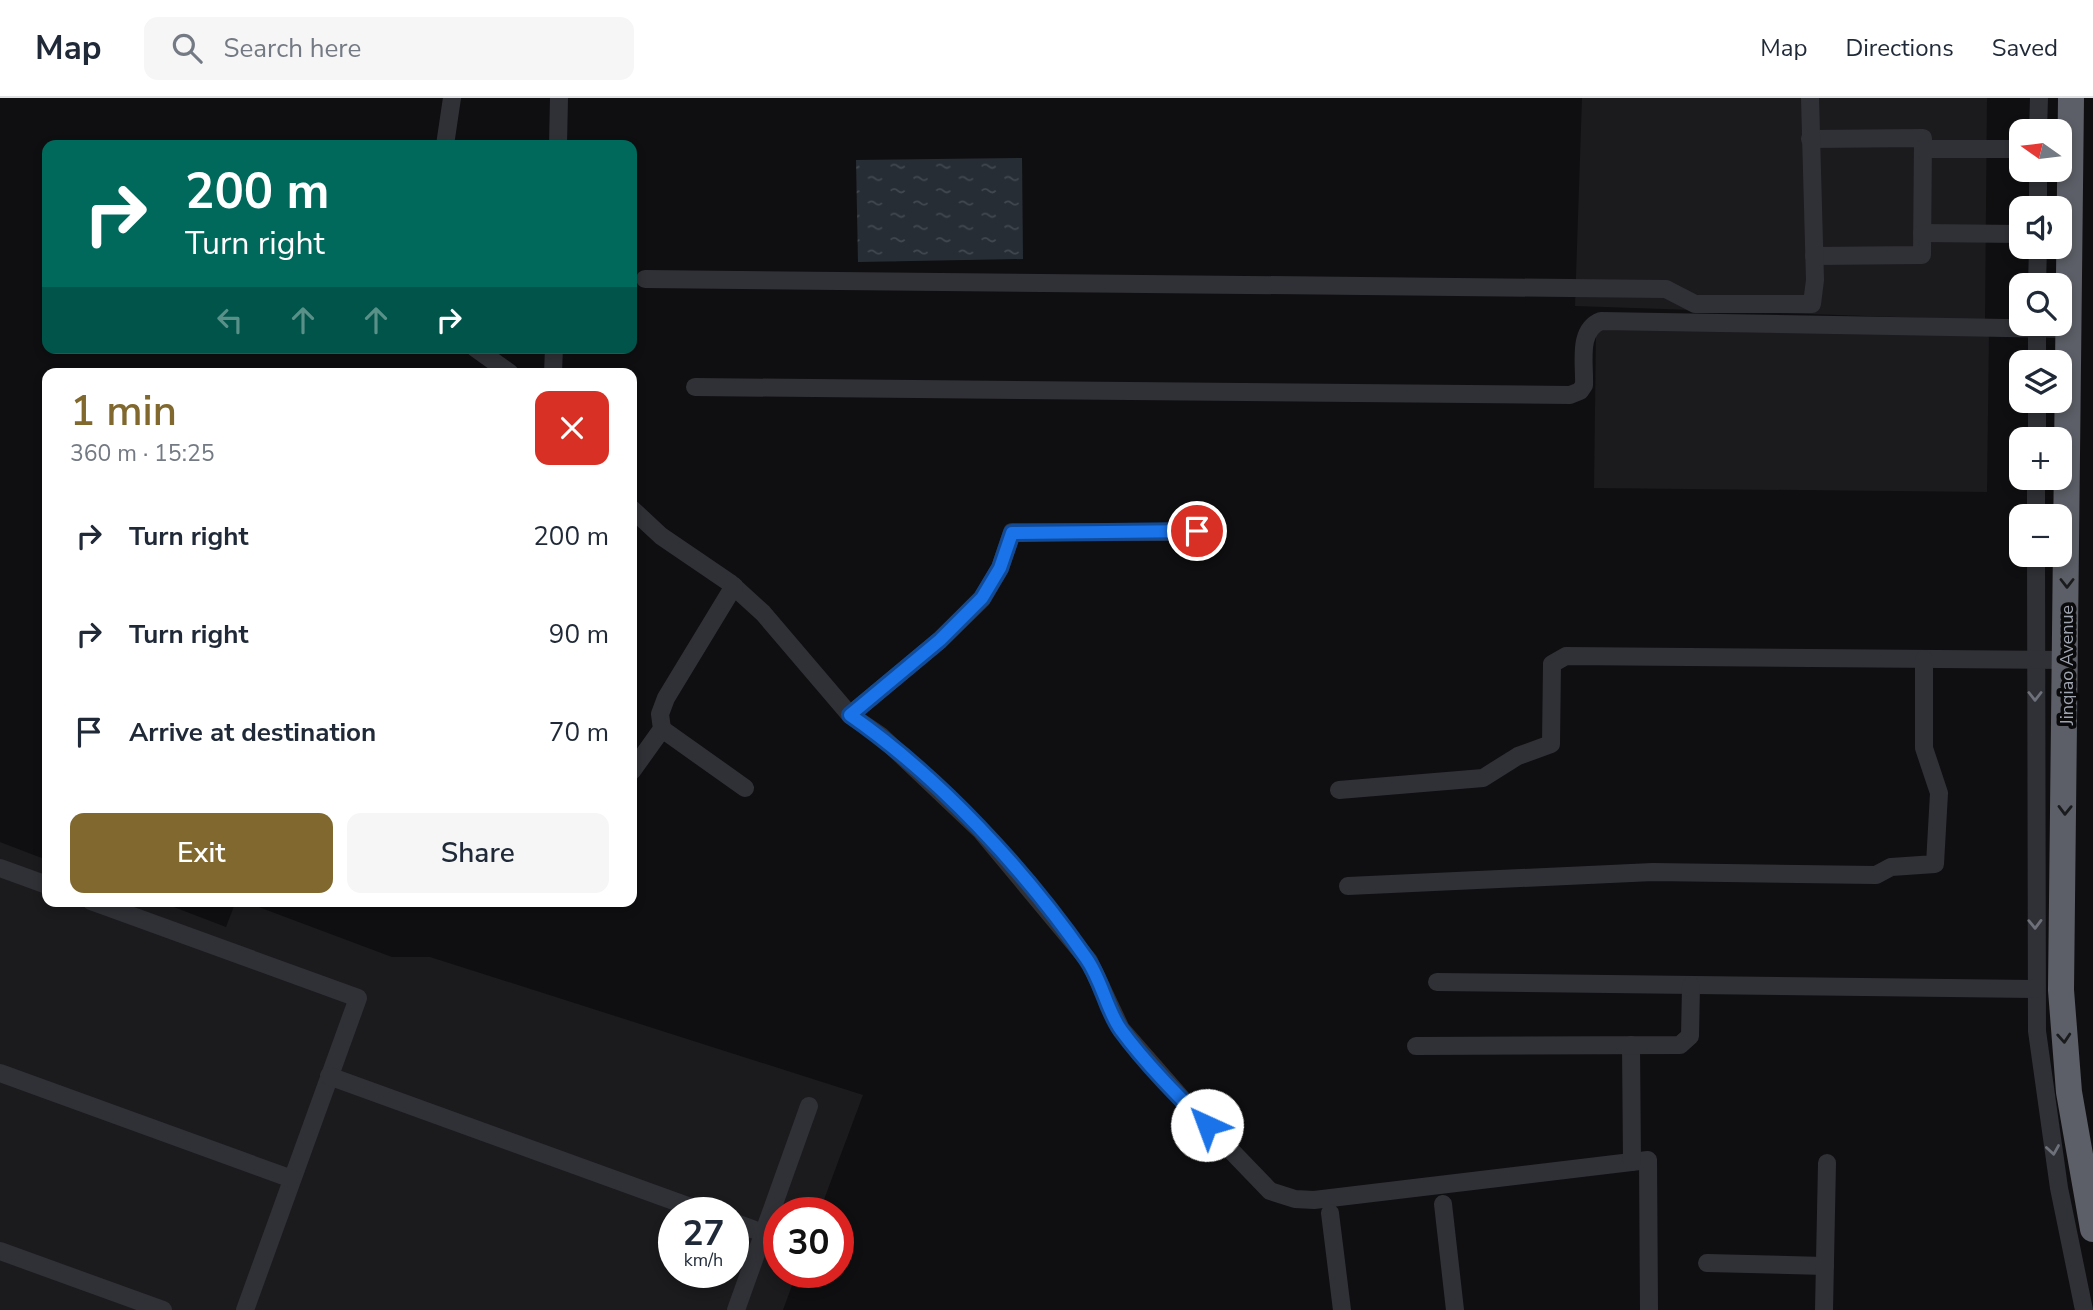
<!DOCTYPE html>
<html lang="en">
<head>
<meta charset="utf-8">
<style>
	body { margin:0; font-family:"Nunito Sans",sans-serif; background:#f6f6f7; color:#1f2937; height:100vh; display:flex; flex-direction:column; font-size:26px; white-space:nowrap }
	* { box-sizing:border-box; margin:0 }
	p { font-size:23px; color:#747a83 }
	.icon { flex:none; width:38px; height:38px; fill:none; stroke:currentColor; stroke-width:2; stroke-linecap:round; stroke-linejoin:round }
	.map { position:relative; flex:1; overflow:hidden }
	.sheet { position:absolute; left:42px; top:270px; width:595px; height:539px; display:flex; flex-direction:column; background:#fff; border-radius:14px; box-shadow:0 4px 10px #0003 }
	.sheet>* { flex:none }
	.top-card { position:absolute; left:42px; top:42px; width:595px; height:214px; border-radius:14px; box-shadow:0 4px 10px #0003; background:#00695c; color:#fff; overflow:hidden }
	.needle { width:46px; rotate:284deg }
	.tools { position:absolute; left:2009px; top:21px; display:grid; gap:14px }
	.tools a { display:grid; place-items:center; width:63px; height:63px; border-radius:14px; background:#fff; box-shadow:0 4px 10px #0003; font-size:35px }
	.speed { position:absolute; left:658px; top:1099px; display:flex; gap:14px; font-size:35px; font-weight:700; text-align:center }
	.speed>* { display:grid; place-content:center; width:91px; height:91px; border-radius:50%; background:#fff; box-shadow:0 4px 10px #0003; line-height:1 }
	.speed small { font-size:18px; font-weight:400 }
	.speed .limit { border:10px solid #d22; background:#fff; color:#111 }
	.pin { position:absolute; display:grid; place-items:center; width:60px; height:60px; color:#fff; margin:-30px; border:4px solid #fff; border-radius:50%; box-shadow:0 2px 7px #0007 }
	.me { position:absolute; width:77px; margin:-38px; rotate:317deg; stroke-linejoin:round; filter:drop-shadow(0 0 5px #0008) }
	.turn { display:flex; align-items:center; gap:24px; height:147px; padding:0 28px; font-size:32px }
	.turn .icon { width:91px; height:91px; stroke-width:2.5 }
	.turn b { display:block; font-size:49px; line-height:60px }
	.lanes { display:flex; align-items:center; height:66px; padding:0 28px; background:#0003; justify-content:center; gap:35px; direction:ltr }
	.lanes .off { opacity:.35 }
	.round { display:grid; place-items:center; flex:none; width:74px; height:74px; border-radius:14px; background:#f6f6f7 }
	.overview { display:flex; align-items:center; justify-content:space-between; height:119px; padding:0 28px }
	h1 { font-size:42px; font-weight:600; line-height:52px; color:#80682e }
	.cta { display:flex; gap:14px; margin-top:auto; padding:14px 28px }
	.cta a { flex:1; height:80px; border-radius:14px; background:#80682e; color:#fff; font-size:28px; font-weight:600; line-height:80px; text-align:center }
	.cta a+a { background:#f6f6f7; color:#1f2937 }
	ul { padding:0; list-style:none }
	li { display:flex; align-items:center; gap:21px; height:98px; padding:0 28px }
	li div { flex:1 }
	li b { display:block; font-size:26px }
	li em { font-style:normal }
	header { display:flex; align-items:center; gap:42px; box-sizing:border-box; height:98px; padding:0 35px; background:#fff; border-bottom:2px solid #e0e1e3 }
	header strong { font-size:33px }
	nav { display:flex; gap:38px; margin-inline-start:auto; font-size:24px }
	.search { width:490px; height:63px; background:#f6f6f7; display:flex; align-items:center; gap:18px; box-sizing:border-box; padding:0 24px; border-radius:14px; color:#747a83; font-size:26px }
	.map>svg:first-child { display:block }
	.built { fill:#1b1b1e; fill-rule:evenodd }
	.water { fill:url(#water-ripples) }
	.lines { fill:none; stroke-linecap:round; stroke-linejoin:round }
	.minor { stroke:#303136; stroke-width:18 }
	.highway { stroke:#5c5f67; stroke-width:26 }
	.oneway { stroke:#1a1b1d }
	.oneway2 { stroke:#6e717a }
	.route-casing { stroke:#114b97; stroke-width:18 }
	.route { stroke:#1a73e8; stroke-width:12 }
	.labels { text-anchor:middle; stroke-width:7; stroke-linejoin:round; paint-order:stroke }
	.street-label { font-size:18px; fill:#a0a5b2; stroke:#0a0a0b }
</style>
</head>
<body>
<header>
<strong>Map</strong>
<div class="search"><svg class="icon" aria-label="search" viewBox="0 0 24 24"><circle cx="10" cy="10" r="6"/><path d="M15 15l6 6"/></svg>Search here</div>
<nav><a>Map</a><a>Directions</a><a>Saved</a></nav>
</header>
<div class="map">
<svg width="2093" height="1212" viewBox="0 0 2093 1212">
	<defs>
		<pattern id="water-ripples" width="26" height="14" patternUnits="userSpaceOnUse" patternTransform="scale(1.75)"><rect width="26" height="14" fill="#262d34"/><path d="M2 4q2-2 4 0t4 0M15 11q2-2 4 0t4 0" fill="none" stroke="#42484f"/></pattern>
	</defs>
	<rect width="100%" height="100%" fill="#0f0f11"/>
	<g class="built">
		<polygon points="1582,0 1987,0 1985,222 1575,208"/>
		<polygon points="1596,231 1989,235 1987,394 1594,390"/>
		<path d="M0 744 47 762V803H158L226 829 236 803H243L392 859H430L863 997 819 1115H779V1174H797L783 1212H0ZM674 1115H733V1174H674Z"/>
	</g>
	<polygon class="water" points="1022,60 1023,161 858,164 856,62"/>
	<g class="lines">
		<g class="minor">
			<polyline points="2038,33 2039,0"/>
			<polyline points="1810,41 1923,40 1922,157 1814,158"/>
			<polyline points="445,47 452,0"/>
			<polyline points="558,47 559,0"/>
			<polyline points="1923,51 2021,51"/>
			<polyline points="2038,110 2038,72"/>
			<polyline points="1922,135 2021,136"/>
			<polyline points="645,181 1666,191 1695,206 1812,206 1815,182 1810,0"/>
			<polyline points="2037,187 2038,149"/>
			<polyline points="475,250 510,275"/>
			<polyline points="2037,264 2037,226"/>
			<polyline points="553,275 554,250"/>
			<path d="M695 289 1570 297 1580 293 1584 287C1585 266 1577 232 1601 223L2069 231"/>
			<polyline points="2037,341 2037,303"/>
			<polyline points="632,411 661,438 730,485 763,515 850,617 881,638 981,733 1089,863 1121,931 1191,1011 1270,1093 1295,1101 1314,1102 1648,1062 1649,1212"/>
			<polyline points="2036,418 2036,380"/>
			<polyline points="2036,457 2037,933 2059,1090 2084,1212"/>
			<polyline points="850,617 940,542 982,501 1000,470 1012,434 1197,434"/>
			<polyline points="662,631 745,690"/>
			<polyline points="632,673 662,631 660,616 666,600 734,488"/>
			<polyline points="1339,692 1483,680 1518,658 1551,646 1552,566 1566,558 2067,562"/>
			<polyline points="0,770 47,787"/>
			<polyline points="1348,788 1653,774 1876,777 1891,769 1935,766 1939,695 1924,650 1924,561"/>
			<polyline points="91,803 358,900 245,1212"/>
			<polyline points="1437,884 2036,891"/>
			<polyline points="1631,947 1632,1064"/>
			<polyline points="1416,948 1680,947 1690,938 1691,888"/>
			<polyline points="0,975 292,1081"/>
			<polyline points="329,978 707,1115"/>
			<polyline points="1443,1106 1455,1212"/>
			<polyline points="1330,1115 1342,1212"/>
			<polyline points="733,1124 763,1135"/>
			<polyline points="0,1153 163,1212"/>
			<polyline points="1707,1165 1825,1168"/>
			<polyline points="736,1212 809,1008"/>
			<polyline points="1824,1212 1827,1065"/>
		</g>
		<polyline class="highway" points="2071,0 2061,892 2069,994 2093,1131"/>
	</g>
	<defs><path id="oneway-chevron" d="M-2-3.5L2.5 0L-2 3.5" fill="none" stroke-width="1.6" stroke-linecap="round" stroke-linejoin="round" transform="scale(1.75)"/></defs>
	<g class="oneway">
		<use href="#oneway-chevron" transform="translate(2067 485) rotate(90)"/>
		<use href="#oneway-chevron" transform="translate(2065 712) rotate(91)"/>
		<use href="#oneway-chevron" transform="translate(2064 940) rotate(86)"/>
	</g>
	<g class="oneway2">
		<use href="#oneway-chevron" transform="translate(2035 598) rotate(90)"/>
		<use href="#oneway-chevron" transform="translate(2035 826) rotate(89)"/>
		<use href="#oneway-chevron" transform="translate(2053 1052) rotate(81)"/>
	</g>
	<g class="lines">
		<g class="route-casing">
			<path id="route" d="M1197 433 1012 435 1000 470 982 500 940 542 850 617C939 679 1024 771 1086 860 1102 882 1106 911 1121 932 1146 966 1178 998 1207 1027"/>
		</g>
		<use href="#route" class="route"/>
	</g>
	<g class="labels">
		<g class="street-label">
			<text transform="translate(2067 567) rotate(-90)" y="6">Jinqiao Avenue</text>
		</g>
	</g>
</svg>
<div class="tools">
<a><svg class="needle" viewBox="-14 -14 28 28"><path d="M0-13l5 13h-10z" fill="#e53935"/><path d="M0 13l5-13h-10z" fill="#747a83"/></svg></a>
<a><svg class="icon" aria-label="sound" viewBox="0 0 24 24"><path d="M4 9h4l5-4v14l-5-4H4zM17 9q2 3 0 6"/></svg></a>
<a><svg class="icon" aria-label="search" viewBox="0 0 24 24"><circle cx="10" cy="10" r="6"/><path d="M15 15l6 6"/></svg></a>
<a><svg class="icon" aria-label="layers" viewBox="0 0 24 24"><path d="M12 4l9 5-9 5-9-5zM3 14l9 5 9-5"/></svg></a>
<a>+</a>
<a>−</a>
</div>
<div class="speed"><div>27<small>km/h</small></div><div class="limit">30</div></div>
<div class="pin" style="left:1197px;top:433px;background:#d93025"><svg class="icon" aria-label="arrive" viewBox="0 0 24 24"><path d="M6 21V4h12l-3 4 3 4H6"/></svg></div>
<svg class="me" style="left:1207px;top:1027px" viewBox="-20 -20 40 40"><circle r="19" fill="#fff"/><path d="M0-13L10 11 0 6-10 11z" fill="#1a73e8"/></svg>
<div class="top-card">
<div class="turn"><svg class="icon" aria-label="right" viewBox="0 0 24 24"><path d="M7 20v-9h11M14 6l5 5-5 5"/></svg><div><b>200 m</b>Turn right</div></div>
<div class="lanes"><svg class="icon off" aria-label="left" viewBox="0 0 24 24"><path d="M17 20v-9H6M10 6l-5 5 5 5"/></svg><svg class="icon off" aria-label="ahead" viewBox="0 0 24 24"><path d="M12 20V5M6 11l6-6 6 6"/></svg><svg class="icon off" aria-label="ahead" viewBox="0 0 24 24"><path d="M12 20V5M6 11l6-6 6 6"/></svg><svg class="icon" aria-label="right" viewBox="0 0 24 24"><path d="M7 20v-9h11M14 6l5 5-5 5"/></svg></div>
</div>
<section class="sheet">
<div class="overview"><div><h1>1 min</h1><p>360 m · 15:25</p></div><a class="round" style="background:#d93025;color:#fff"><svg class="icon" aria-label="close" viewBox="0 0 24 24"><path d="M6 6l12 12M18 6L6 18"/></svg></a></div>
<ul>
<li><svg class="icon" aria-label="right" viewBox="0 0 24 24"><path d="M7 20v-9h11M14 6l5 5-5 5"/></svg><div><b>Turn right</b></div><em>200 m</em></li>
<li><svg class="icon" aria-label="right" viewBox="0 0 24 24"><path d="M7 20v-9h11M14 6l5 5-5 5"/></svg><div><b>Turn right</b></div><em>90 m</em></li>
<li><svg class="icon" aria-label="arrive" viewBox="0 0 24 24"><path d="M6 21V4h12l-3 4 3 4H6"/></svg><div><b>Arrive at destination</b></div><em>70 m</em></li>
</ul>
<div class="cta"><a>Exit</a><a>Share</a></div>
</section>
</div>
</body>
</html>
